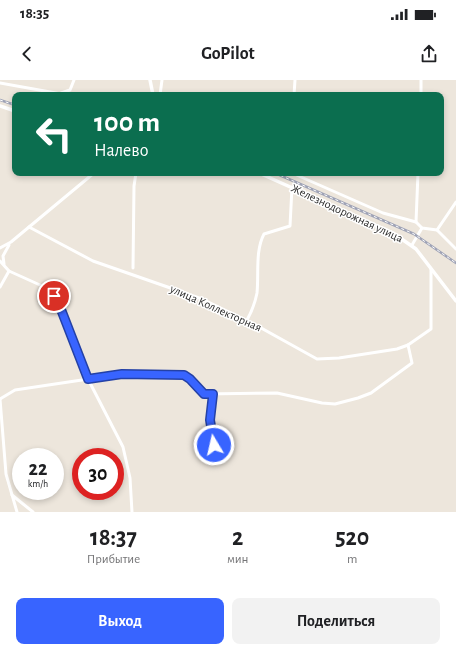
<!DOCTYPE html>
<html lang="ru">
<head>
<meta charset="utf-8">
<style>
	body { margin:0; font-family:"Alegreya Sans",sans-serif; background:#f2f2f2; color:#202124; height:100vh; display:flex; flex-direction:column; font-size:15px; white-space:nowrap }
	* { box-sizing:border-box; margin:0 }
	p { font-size:13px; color:#757577 }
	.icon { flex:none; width:22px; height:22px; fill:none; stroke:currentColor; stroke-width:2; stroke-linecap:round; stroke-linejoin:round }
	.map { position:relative; height:432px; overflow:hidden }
	.sheet { display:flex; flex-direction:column; background:#fff; flex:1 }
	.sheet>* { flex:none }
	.guide { position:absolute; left:12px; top:12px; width:432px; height:84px; border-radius:8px; box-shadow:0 2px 6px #0003; background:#0b6e4f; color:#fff; overflow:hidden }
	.speed { position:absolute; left:12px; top:368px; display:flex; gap:8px; font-size:20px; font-weight:700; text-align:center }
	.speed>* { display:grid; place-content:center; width:52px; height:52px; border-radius:50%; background:#fff; box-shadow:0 2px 6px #0003; line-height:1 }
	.speed small { font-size:10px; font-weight:400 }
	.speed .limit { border:6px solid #d22; background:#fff; color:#111 }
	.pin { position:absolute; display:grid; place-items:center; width:34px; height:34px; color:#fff; margin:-17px; border:2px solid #fff; border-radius:50%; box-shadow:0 1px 4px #0007 }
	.me { position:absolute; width:44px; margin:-22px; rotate:351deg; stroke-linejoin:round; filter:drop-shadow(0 0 3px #0008) }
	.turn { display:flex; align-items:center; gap:14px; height:84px; padding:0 16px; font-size:18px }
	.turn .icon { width:52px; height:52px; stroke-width:2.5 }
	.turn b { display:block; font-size:28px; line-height:34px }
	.eta { display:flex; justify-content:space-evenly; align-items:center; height:68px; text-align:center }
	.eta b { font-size:24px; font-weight:700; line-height:28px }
	.cta { display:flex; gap:8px; margin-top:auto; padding:8px 16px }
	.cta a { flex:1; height:46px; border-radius:8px; background:#3864ff; color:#fff; font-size:16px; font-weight:700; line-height:46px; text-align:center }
	.cta a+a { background:#f2f2f2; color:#202124 }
	.status { display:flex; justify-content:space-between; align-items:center; height:28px; padding:0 20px; background:#fff; direction:ltr }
	.status svg { height:11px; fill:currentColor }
	header { display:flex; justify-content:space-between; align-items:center; height:52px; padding:0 16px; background:#fff; font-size:18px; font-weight:700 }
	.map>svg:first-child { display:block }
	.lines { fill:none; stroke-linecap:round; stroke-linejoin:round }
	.minor { stroke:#fff; stroke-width:3 }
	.tertiary { stroke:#fff; stroke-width:3.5 }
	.rail-casing { stroke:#9fa3b6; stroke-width:2.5 }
	.rail { stroke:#fff; stroke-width:1; stroke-dasharray:3; stroke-linecap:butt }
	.route-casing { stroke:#2441a6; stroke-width:10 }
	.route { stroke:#3864ff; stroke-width:7 }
	.labels { text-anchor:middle; stroke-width:3; stroke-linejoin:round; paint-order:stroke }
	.street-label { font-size:12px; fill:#2b2b2b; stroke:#fff }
</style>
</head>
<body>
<div class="status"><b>18:35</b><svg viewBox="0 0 49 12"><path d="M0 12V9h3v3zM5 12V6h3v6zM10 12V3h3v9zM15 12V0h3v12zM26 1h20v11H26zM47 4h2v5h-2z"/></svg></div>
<header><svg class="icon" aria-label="back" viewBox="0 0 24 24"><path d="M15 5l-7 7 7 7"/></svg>GoPilot<svg class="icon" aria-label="share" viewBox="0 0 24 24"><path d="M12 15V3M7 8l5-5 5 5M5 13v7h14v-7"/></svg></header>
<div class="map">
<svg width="456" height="432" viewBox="0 0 456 432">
	<rect width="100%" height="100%" fill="#ede6dc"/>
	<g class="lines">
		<g class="minor">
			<polyline points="0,3 67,15"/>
			<polyline points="61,13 70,10 74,0"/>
			<polyline points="160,15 162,0"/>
			<polyline points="294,15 295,0"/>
			<polyline points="421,15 421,0"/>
			<polyline points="292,93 383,133 416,142 422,148 437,150 456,169"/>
			<polyline points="416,142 418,93"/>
			<polyline points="29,147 93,181 202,219 254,244 317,279 339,278 397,269 408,265 431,249 431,189"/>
			<polyline points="437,150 456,122"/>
			<polyline points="412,165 422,148"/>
			<polyline points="0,168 11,162 94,93"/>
			<polyline points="0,181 9,191 40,205 49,211 57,222 88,299 123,367 130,398 132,432"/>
			<polyline points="4,184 3,176 9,165"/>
			<polyline points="133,188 134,106 136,93"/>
			<polyline points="0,207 9,191"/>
			<path d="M247 240C252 231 255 223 257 213 259 194 255 171 264 154L290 146 292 107"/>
			<polyline points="213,314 210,340 214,365"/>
			<polyline points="0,319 15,310 122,294 184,295 190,299 204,314 277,313 322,323 335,324 358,318 371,313 412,283 408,265"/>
			<polyline points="0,319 6,394 17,432"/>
			<polyline points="12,415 33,432"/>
		</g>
		<g class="tertiary">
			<polyline points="150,0 153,15"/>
			<polyline points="0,26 15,31"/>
			<polyline points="259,93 393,153 416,169 456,221"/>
		</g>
		<g class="rail-casing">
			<g id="rail">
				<polyline points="0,20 15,25"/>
				<polyline points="275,93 414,154 456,183"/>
			</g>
		</g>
		<use href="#rail" class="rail"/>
	</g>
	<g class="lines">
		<g class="route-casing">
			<polyline id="route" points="54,216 62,232 88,299 122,294 184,295 190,299 204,314 213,314 210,340 214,365"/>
		</g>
		<use href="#route" class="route"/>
	</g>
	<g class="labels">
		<g class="street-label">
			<text transform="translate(347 133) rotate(25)" y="4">Железнодорожная улица</text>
			<text transform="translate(216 228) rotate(24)" y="4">улица Коллекторная</text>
		</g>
	</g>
</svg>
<div class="speed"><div>22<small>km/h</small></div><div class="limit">30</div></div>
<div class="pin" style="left:54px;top:216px;background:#d93025"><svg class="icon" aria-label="arrive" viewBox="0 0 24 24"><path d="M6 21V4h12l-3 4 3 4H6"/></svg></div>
<svg class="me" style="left:214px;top:365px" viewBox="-20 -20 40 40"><circle r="17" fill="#3864ff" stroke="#fff" stroke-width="3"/><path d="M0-11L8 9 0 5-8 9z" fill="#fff"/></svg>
<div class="guide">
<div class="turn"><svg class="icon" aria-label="left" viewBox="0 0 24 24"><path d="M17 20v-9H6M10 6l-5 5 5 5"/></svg><div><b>100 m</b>Налево</div></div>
</div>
</div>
<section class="sheet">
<div class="eta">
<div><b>18:37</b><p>Прибытие</p></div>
<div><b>2</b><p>мин</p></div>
<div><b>520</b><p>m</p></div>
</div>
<div class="cta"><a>Выход</a><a>Поделиться</a></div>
</section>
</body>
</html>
